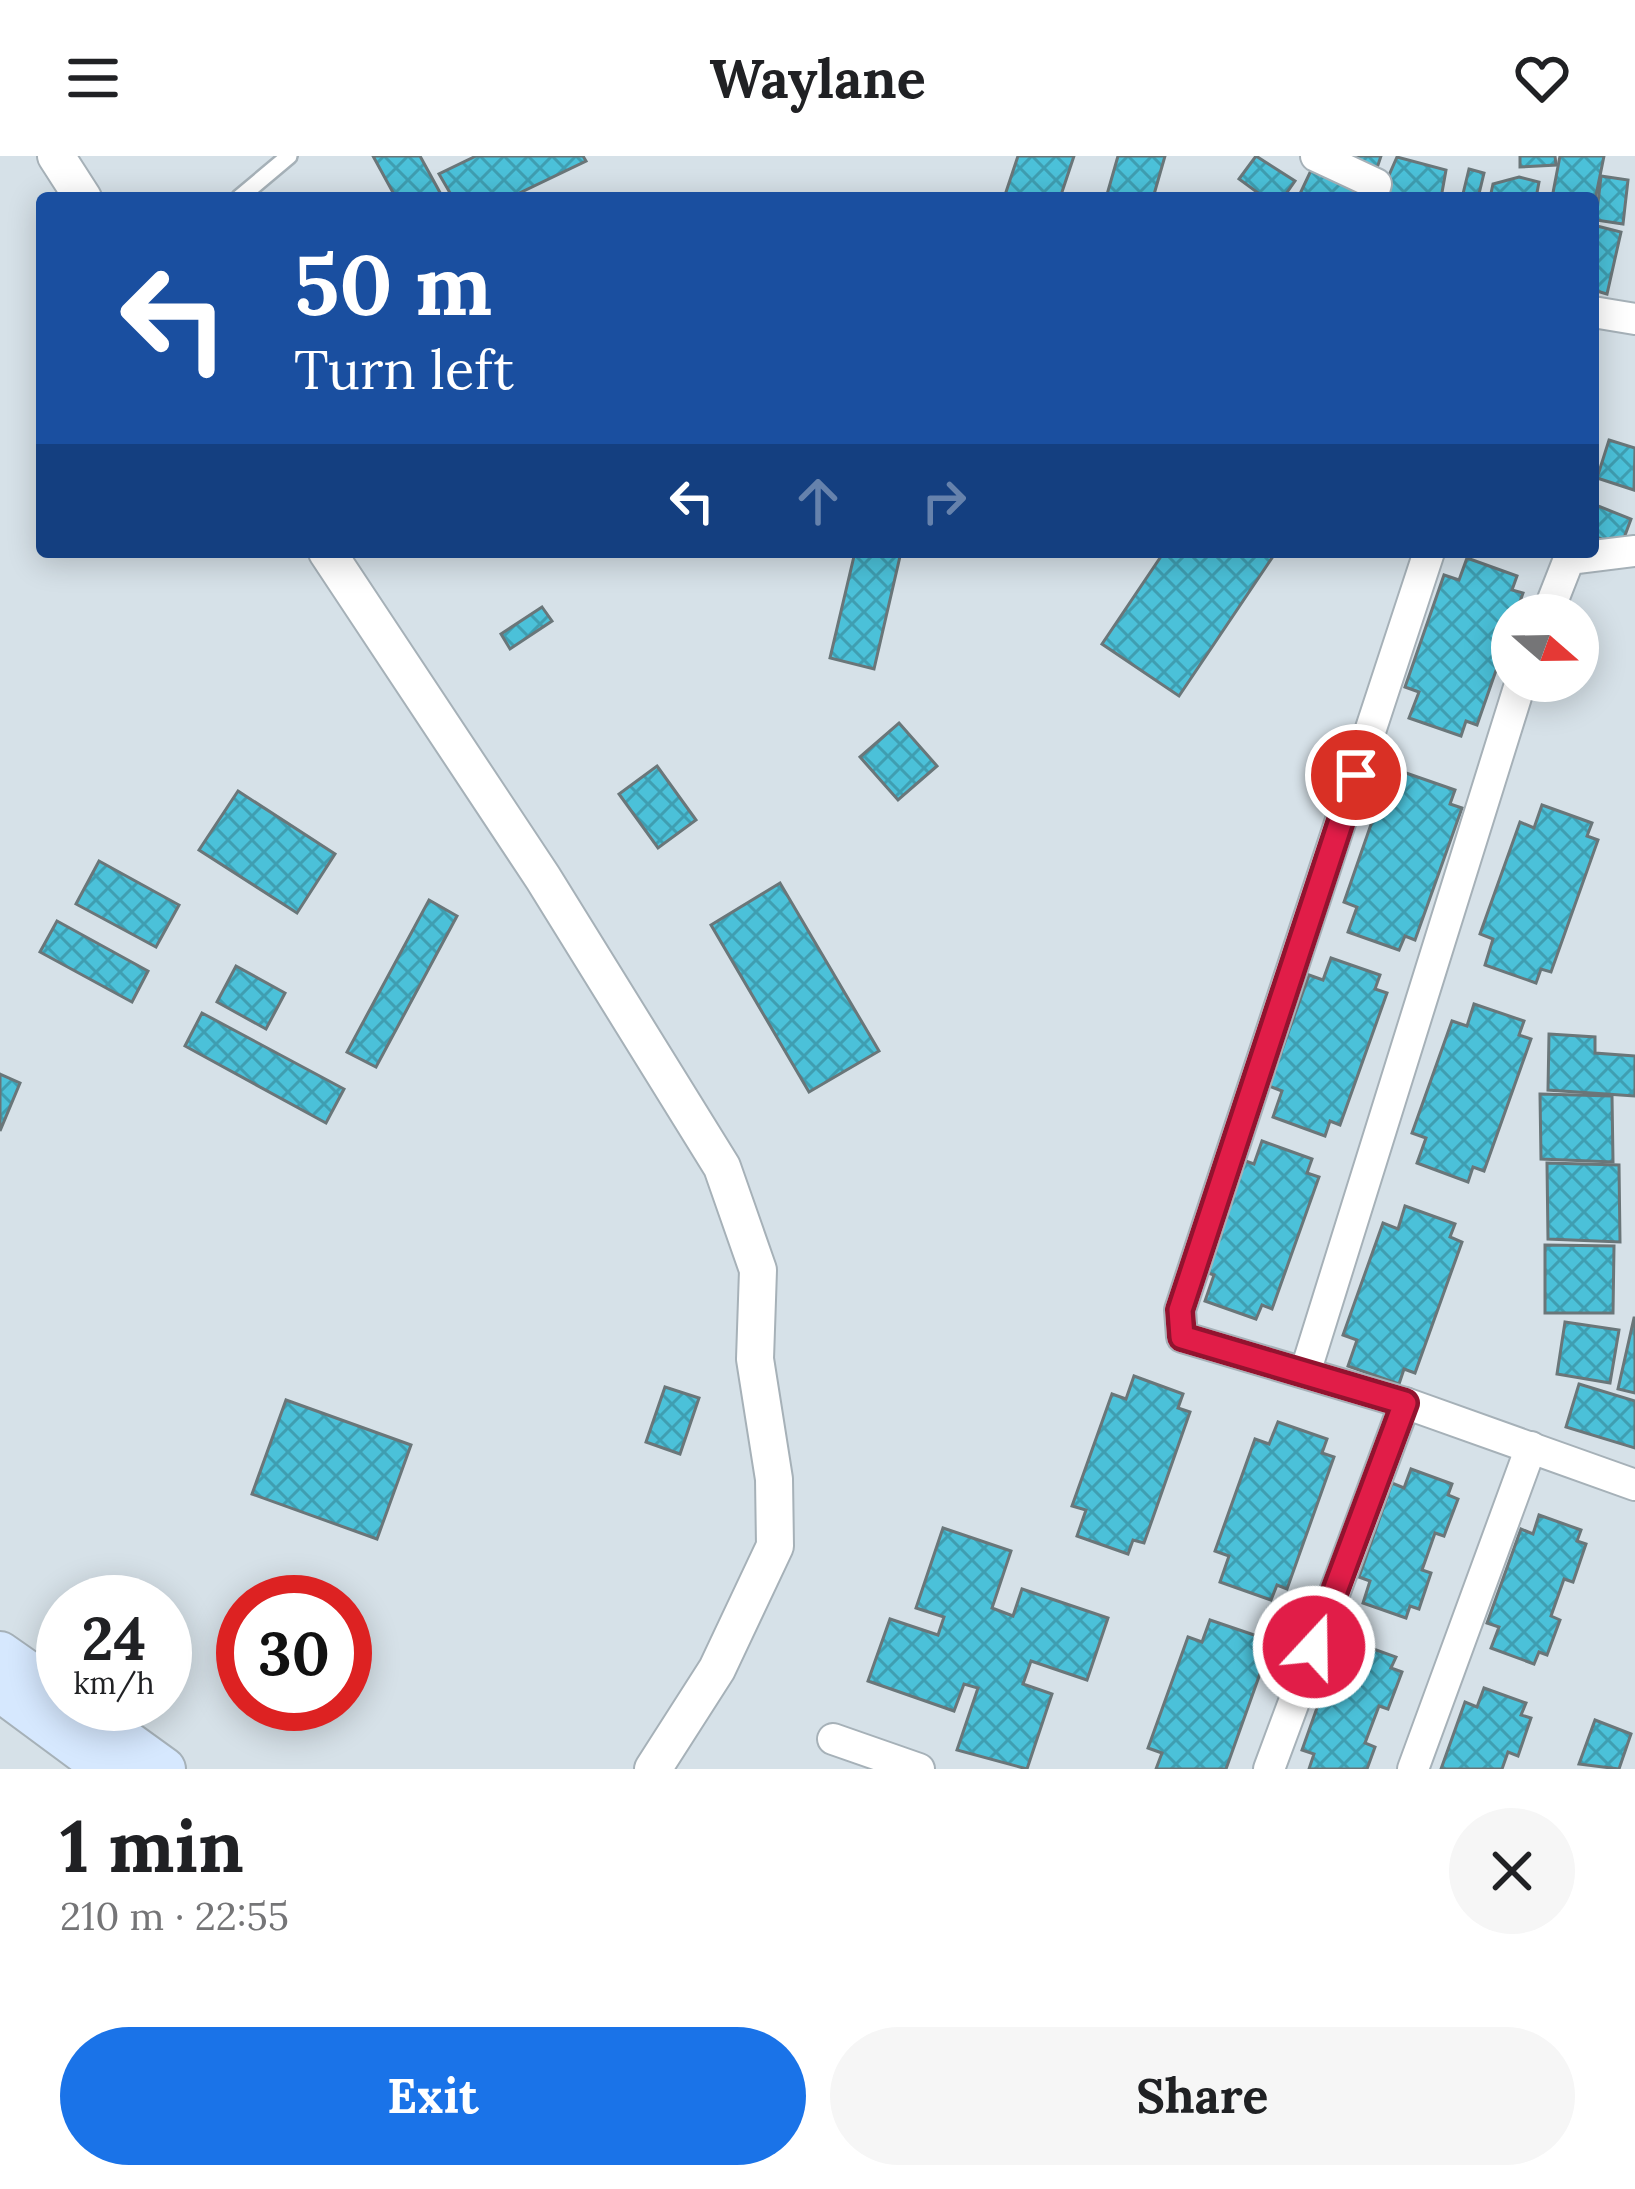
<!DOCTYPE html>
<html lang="en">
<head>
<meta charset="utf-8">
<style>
	body { margin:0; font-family:Lora,serif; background:#f6f6f6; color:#202124; height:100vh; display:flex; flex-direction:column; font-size:45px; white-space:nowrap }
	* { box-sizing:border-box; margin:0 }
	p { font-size:39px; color:#757577 }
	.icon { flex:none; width:66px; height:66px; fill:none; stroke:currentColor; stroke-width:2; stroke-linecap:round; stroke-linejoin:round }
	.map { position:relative; height:1613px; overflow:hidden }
	.side { display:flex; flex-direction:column; background:#fff; flex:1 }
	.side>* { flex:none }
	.hud { position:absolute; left:36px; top:36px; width:1563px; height:366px; border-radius:12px; box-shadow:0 6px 30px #0003; background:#1a4fa0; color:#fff; overflow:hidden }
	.needle { width:78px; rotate:110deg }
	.fabs { position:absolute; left:1491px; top:438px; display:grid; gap:24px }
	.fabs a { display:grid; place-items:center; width:108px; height:108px; border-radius:50%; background:#fff; box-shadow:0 6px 30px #0003; font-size:60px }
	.speed { position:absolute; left:36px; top:1419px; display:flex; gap:24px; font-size:60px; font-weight:700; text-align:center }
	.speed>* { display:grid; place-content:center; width:156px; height:156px; border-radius:50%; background:#fff; box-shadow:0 6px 30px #0003; line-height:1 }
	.speed small { font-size:30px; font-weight:400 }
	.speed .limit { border:18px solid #d22; background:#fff; color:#111 }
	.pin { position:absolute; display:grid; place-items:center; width:102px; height:102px; color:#fff; margin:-51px; border:6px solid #fff; border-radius:50%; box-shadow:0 3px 12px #0007 }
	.me { position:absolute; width:132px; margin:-66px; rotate:21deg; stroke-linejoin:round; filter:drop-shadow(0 0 9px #0008) }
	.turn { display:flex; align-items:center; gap:42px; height:252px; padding:0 60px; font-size:54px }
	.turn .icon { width:156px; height:156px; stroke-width:2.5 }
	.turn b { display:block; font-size:84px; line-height:102px }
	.lanes { display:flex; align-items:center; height:114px; padding:0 60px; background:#0003; justify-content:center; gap:60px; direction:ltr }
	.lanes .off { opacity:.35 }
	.round { display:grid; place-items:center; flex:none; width:126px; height:126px; border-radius:63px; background:#f6f6f6 }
	.headline { display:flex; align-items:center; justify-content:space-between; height:204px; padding:0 60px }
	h1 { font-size:72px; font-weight:700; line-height:90px }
	.cta { display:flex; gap:24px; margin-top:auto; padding:24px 60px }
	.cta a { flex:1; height:138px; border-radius:72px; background:#1a73e8; color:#fff; font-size:48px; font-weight:700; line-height:138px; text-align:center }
	.cta a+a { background:#f6f6f6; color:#202124 }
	header { display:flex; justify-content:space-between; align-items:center; height:156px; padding:0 60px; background:#fff; font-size:54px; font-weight:700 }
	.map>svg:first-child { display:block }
	.building { fill:url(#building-cross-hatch); stroke:#6a7679; stroke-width:3 }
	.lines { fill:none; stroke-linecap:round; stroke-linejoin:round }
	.service-casing { stroke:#a6b1b8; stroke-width:20 }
	.minor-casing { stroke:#a6b1b8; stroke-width:34 }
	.tertiary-casing { stroke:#a6b1b8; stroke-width:40 }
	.secondary-casing { stroke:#a6b1b8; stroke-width:46 }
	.service { stroke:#fff; stroke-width:15 }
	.minor { stroke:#fff; stroke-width:30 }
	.tertiary { stroke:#fff; stroke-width:36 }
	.secondary { stroke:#d6e8fe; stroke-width:42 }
	.route-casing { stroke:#92132f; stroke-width:30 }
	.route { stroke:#e11d48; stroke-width:21 }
</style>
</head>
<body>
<header><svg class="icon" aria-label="menu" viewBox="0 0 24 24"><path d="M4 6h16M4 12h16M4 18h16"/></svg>Waylane<svg class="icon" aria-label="heart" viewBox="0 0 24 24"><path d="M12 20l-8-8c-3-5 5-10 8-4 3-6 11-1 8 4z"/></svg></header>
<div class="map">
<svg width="1635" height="1613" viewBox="0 0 1635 1613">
	<defs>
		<pattern id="building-cross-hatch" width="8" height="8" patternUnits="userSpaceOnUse" patternTransform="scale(3)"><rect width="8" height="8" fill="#4bc1d9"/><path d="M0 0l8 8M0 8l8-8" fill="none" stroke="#3f9eb1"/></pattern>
	</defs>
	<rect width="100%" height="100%" fill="#d6e1e8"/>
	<g class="building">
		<polygon points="373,0 420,0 443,42 396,42"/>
		<polygon points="476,0 583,0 586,5 509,42 453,42 439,18"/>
		<polygon points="1018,0 1074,0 1060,42 1004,42"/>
		<polygon points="1118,0 1165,0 1153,42 1106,42"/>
		<polygon points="1256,0 1295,25 1283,42 1265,42 1239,23"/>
		<polygon points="1333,0 1381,0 1375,18"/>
		<polygon points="1520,0 1555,0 1556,9 1520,11"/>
		<polygon points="1560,0 1604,0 1593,54 1593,42 1552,42"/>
		<polygon points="1397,1 1446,14 1441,42 1379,42"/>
		<polygon points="1314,8 1367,33 1363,42 1298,42"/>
		<polygon points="1469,13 1484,17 1478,42 1462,42"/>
		<polygon points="1601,20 1628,24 1623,68 1596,64"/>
		<polygon points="1519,21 1539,26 1536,42 1490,42 1493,28"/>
		<polygon points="1597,70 1621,76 1607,138 1593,134"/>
		<polygon points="1609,284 1635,292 1634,334 1597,322"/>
		<polygon points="1593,348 1631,363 1621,390 1593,380"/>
		<polygon points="855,396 901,396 874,513 830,502"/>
		<polygon points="1164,396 1276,396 1179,540 1102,488"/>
		<polygon points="1467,402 1517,420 1512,434 1523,437 1477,569 1466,565 1461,580 1409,562 1419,536 1405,531 1444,419 1459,424"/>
		<polygon points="542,451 552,465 510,493 501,478"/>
		<polygon points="899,567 937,610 898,644 860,601"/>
		<polygon points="657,610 696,664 658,692 619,638"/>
		<polygon points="1406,617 1455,634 1450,648 1462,652 1415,784 1405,780 1399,794 1348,776 1357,751 1344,746 1383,634 1398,639"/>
		<polygon points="238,635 335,698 297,757 199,694"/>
		<polygon points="1542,649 1592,667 1587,680 1598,684 1551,816 1541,813 1536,827 1485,809 1493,783 1480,778 1520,666 1534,672"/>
		<polygon points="99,705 179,749 156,791 76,748"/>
		<polygon points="780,727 879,895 809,936 711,769"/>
		<polygon points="429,744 457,760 376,911 347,896"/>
		<polygon points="57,765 148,815 132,846 40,796"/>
		<polygon points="1331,802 1380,819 1375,833 1387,837 1340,969 1330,965 1325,980 1273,961 1282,935 1269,930 1309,819 1323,824"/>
		<polygon points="236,810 285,837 266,873 217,846"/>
		<polygon points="1474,848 1524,865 1519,879 1531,883 1484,1015 1473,1011 1468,1026 1417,1007 1426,982 1412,977 1452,865 1467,870"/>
		<polygon points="202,857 344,933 326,967 185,890"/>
		<polygon points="1549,878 1595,881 1595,897 1635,900 1635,940 1548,934"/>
		<polygon points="0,918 20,927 0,975"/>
		<polygon points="1540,938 1612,940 1613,1006 1541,1003"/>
		<polygon points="1262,985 1312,1003 1307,1017 1319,1021 1272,1153 1262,1149 1256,1163 1205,1145 1214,1119 1200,1114 1240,1003 1254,1008"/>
		<polygon points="1547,1007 1619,1009 1620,1086 1548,1083"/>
		<polygon points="1405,1050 1455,1068 1450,1081 1462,1086 1415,1217 1404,1213 1399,1228 1348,1210 1357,1184 1343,1179 1383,1067 1398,1073"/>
		<polygon points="1545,1089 1614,1090 1613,1157 1545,1157"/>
		<polygon points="1634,1162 1635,1162 1635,1237 1618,1233"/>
		<polygon points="1565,1166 1619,1174 1610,1227 1557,1218"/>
		<polygon points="1134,1220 1183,1238 1178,1252 1190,1256 1144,1387 1133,1384 1128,1398 1077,1380 1086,1354 1072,1350 1112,1238 1126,1243"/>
		<polygon points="1579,1228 1635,1245 1635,1292 1566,1271"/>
		<polygon points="665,1231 699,1242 680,1298 646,1286"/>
		<polygon points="286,1244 411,1289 377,1383 252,1338"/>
		<polygon points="1278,1266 1327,1283 1322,1297 1334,1301 1287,1433 1277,1429 1271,1444 1220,1426 1229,1400 1215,1395 1255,1283 1269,1288"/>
		<polygon points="1411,1313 1452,1328 1448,1339 1458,1343 1444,1380 1435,1377 1422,1414 1431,1417 1419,1453 1410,1450 1406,1462 1363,1447 1370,1425 1359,1421 1392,1327 1404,1332"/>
		<polygon points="1539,1359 1581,1374 1577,1385 1586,1388 1573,1426 1564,1423 1551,1460 1560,1464 1547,1499 1539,1496 1534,1508 1491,1492 1499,1471 1487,1467 1521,1373 1533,1378"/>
		<polygon points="943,1372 1011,1395 992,1452 1013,1460 1022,1433 1108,1462 1087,1524 1031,1505 1023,1528 1052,1538 1027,1613 957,1594 978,1532 964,1528 954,1555 868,1525 890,1463 938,1479 944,1461 916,1452"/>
		<polygon points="1210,1464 1260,1481 1255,1495 1267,1498 1226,1613 1156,1613 1162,1597 1148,1592 1188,1481 1202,1486"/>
		<polygon points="1354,1486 1396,1501 1391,1512 1402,1516 1388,1553 1379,1550 1365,1587 1375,1591 1367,1613 1309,1613 1314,1598 1302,1594 1335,1501 1348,1505"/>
		<polygon points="1484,1532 1526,1547 1521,1559 1531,1562 1518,1600 1508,1596 1502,1613 1441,1613 1465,1546 1477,1551"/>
		<polygon points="1595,1564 1631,1578 1619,1613 1579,1608"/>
	</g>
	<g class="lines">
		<g class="service-casing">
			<polyline id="service" points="239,42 289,0"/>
		</g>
		<g class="minor-casing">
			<g id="minor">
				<polyline points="1316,0 1376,28 1372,42"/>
				<polyline points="1593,156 1635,163"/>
				<polyline points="1429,396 1180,1154 1182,1181 1405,1247 1635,1329"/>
				<polyline points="1547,459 1569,403 1635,395"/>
				<polyline points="1305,1217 1521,525"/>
				<polyline points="833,1583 919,1613"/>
				<polyline points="1269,1613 1405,1247"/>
				<polyline points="1413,1613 1531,1291"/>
			</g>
		</g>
		<g class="tertiary-casing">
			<g id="tertiary">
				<polyline points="56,0 83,42"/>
				<polyline points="327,396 543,722 722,1011 758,1114 755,1203 774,1323 775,1390 717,1513 653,1613"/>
			</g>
		</g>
		<g class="secondary-casing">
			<g id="secondary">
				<polyline points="0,1497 63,1541"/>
				<polyline points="0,1534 107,1613"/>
				<polyline points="74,1548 164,1613"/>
			</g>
		</g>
		<use href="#service" class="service"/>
		<use href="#minor" class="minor"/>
		<use href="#tertiary" class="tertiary"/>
		<use href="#secondary" class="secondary"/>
	</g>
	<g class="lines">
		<g class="route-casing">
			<polyline id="route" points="1314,1491 1405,1247 1182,1181 1180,1154 1356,619"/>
		</g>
		<use href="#route" class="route"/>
	</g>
</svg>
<div class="fabs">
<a><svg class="needle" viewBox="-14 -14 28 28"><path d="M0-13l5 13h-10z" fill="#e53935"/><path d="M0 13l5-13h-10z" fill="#757577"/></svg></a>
</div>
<div class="speed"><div>24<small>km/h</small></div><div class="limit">30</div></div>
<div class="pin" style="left:1356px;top:619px;background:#d93025"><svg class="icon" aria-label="arrive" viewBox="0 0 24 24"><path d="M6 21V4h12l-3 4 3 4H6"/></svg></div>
<svg class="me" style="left:1314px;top:1491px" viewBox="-20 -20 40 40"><circle r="17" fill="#e11d48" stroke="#fff" stroke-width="3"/><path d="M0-11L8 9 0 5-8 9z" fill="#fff"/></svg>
<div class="hud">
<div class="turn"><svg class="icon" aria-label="left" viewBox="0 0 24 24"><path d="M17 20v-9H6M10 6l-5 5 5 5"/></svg><div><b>50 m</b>Turn left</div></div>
<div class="lanes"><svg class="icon" aria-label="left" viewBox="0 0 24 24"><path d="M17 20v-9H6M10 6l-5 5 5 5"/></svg><svg class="icon off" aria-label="ahead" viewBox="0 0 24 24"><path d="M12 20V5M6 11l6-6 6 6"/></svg><svg class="icon off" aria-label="right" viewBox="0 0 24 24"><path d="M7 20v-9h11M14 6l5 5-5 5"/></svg></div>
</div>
</div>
<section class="side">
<div class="headline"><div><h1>1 min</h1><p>210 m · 22:55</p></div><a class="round"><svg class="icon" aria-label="close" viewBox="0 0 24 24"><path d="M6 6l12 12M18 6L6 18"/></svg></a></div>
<div class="cta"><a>Exit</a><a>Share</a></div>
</section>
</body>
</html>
